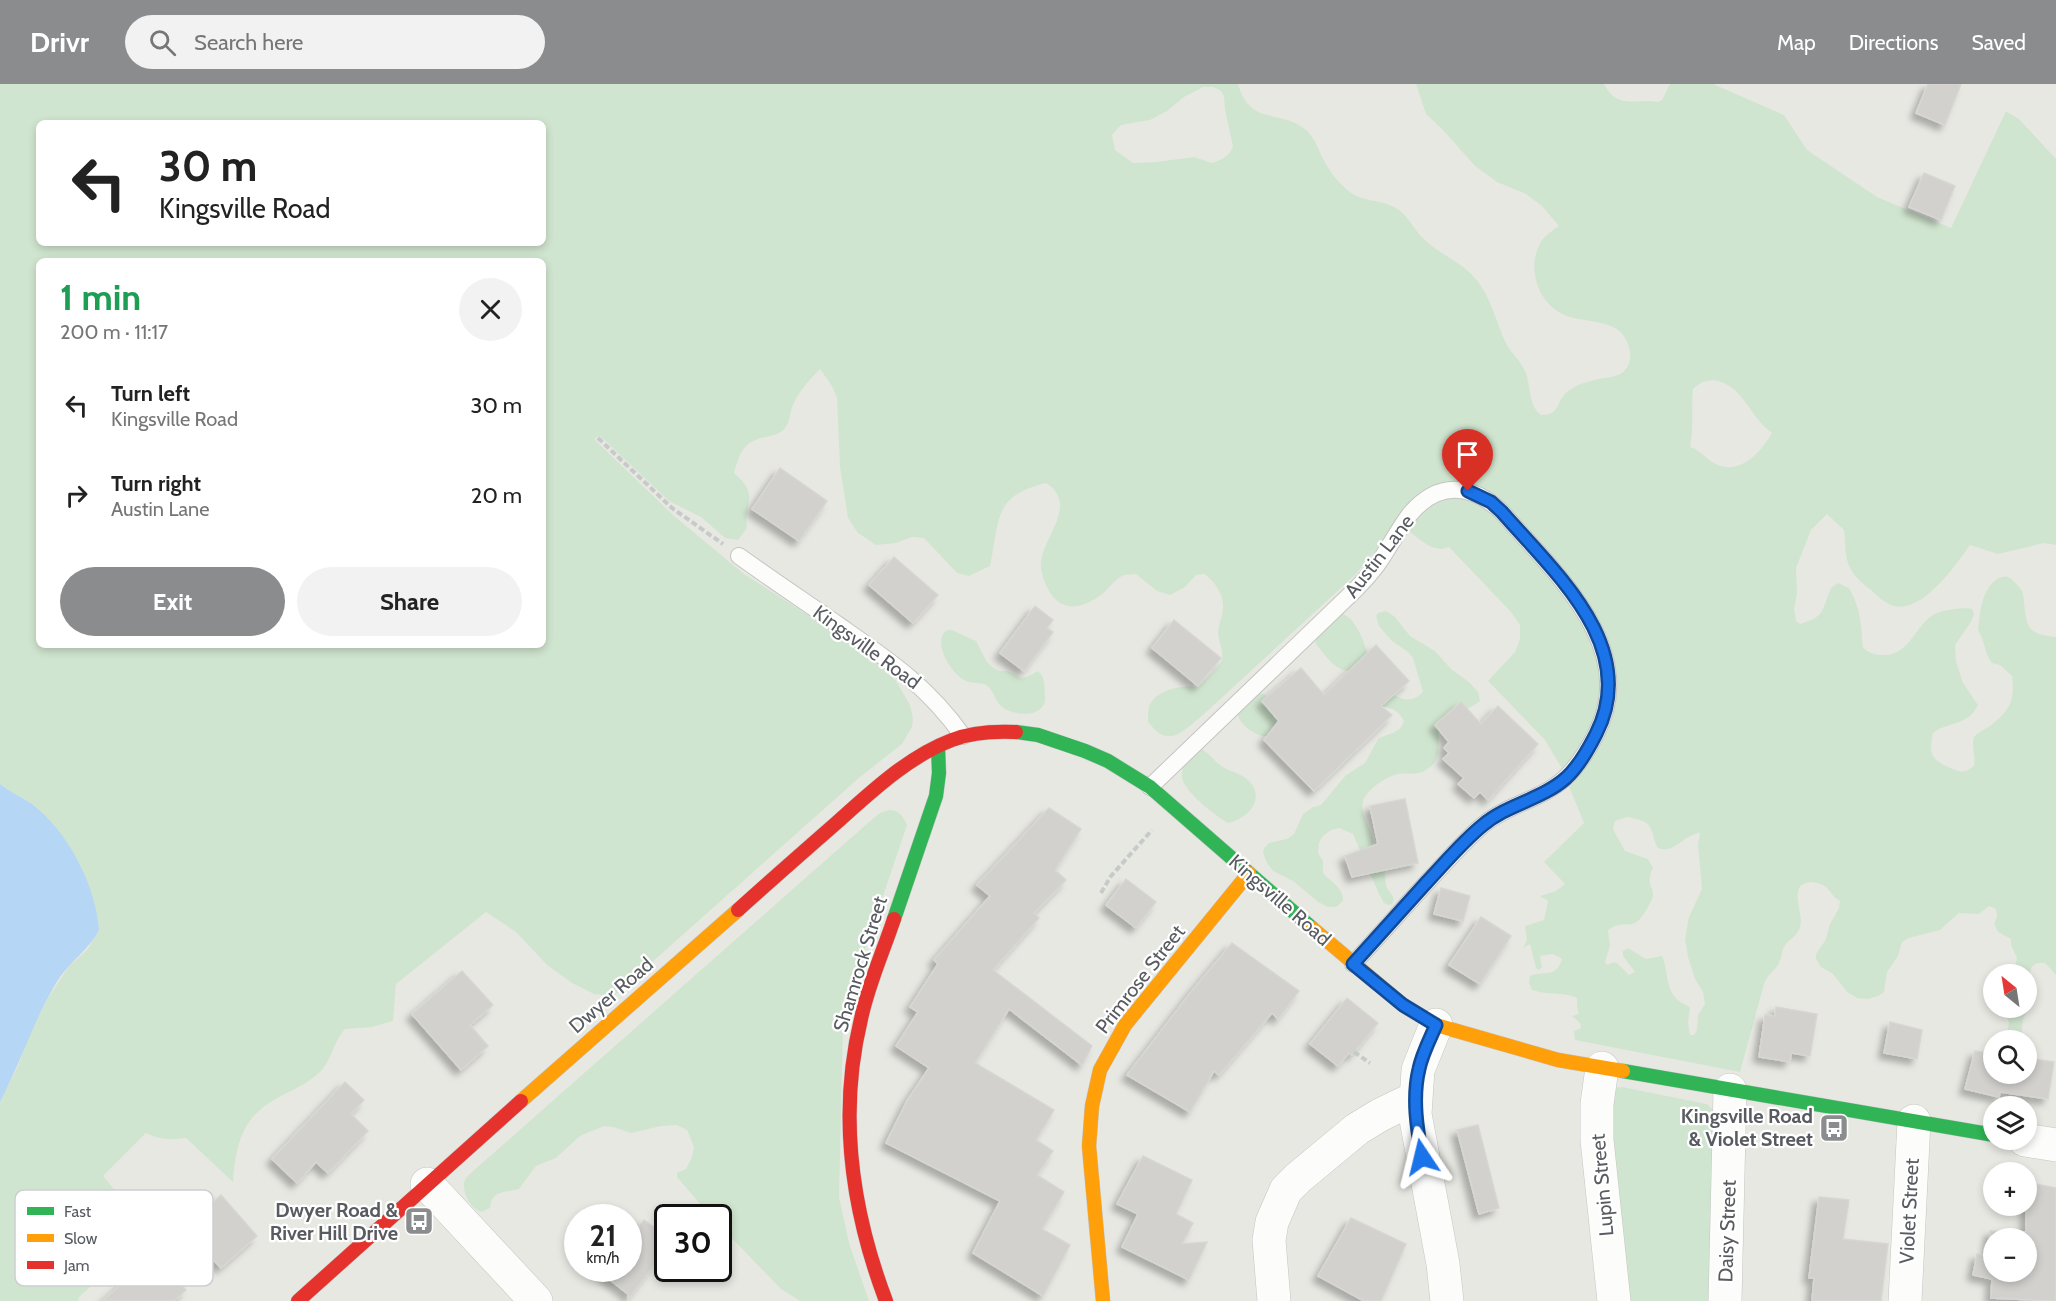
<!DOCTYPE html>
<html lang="en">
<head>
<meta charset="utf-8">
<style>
	body { margin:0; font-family:Cabin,sans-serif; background:#f2f2f2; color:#222; height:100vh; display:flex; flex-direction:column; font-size:22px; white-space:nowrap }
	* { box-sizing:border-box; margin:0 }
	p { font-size:20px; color:#767676 }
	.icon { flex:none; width:33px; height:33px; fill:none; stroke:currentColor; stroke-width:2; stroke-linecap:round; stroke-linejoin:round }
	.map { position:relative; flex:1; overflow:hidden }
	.panel { position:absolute; left:36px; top:174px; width:510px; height:390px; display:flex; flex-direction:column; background:#fff; border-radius:9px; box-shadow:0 3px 9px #0003 }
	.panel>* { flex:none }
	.guide { position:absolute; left:36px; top:36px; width:510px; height:126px; border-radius:9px; box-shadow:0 3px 9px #0003; background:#fff; color:#222; overflow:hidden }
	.needle { width:39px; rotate:330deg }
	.fabs { position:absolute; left:1983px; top:880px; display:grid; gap:12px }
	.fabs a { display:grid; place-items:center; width:54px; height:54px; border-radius:50%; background:#fff; box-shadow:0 3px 9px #0003; font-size:30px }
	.speed { position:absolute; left:564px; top:1120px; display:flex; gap:12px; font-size:30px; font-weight:700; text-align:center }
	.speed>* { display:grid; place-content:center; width:78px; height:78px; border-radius:50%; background:#fff; box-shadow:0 3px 9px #0003; line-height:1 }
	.speed small { font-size:15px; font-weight:400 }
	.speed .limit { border:3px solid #111; border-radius:9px; background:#fff; color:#111 }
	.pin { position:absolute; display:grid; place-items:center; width:51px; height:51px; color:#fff; margin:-62px -26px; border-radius:50% 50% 50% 0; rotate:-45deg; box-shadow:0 0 6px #0007 }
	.pin .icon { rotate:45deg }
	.me { position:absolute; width:66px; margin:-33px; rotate:350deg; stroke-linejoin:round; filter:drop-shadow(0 0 4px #0008) }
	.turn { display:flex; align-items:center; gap:21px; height:126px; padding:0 24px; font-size:27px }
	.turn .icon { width:78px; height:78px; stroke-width:2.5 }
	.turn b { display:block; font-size:42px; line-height:51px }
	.round { display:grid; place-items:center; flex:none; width:63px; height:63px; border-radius:32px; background:#f2f2f2 }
	.summary { display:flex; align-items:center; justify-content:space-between; height:102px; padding:0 24px }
	h1 { font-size:36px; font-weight:800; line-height:45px; color:#1e9e55 }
	.button { display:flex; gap:12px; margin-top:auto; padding:12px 24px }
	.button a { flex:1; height:69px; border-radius:36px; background:#8a8c8e; color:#fff; font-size:24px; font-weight:800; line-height:69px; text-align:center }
	.button a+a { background:#f2f2f2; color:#222 }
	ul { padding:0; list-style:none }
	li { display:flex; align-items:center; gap:18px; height:90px; padding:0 24px }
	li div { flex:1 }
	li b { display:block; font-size:22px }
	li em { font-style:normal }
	header { display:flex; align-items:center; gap:36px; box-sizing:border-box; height:84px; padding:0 30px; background:#8a8c8e; color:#fff }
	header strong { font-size:28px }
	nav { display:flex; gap:33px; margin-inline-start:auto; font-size:21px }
	.search { width:420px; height:54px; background:#f2f2f2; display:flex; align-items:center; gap:15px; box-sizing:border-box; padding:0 21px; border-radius:33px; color:#767676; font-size:22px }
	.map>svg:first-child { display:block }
	.green { fill:#d0e5cf; fill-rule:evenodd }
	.water { fill:#b5d6f4 }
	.building { fill:#d2d1ce; stroke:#d7d6d2; stroke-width:1.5; fill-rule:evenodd; filter:url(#shadow) }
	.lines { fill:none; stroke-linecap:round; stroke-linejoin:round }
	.lane-casing { stroke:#c4c5c3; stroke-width:18 }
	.street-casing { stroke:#c4c5c3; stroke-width:34 }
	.fast-casing { stroke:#c5c6c6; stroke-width:15 }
	.slow-casing { stroke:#c5c6c6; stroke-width:15 }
	.jam-casing { stroke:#c5c6c6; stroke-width:15 }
	.path { stroke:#c6cac8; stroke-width:4; stroke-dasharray:6 3; stroke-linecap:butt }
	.lane { stroke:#fcfcfb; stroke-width:16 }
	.street { stroke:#fcfcfb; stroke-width:33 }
	.fast { stroke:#30b455; stroke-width:14 }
	.slow { stroke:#ff9f0a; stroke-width:14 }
	.jam { stroke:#e5322d; stroke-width:14 }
	.route-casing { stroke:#114b97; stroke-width:15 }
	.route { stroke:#1a73e8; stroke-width:10 }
	.labels { text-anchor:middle; stroke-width:4.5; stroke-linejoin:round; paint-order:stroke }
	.street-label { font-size:20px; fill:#585b60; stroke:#fff }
	.poi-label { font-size:20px; font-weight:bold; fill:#585b60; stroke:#fff; text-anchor:end }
	.key { fill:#fff; stroke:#cdcecf; stroke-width:1.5 }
	.key-label { font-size:16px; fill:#585b60 }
</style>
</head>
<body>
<header>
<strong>Drivr</strong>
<div class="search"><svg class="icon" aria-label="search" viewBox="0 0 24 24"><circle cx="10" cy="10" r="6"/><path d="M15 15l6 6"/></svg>Search here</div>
<nav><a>Map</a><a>Directions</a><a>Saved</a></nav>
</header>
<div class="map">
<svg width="2056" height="1217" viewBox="0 0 2056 1217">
	<defs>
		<filter id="shadow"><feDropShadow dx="-5.5" dy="5.5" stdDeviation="3" flood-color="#0004"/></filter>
	</defs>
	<rect width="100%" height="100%" fill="#e8e8e3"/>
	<g class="green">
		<path d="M0 0H1238C1250 42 1279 25 1305 45 1316 54 1319 69 1326 80 1332 91 1340 100 1350 108 1362 117 1379 116 1392 122 1407 128 1413 145 1424 155 1439 170 1460 177 1474 193 1492 212 1496 241 1508 263 1513 270 1520 277 1524 285 1532 300 1527 320 1541 331 1560 331 1555 320 1566 309 1572 303 1582 299 1591 297 1599 294 1610 294 1618 291 1639 282 1630 250 1613 243 1598 236 1579 237 1564 231 1536 218 1526 181 1542 156 1547 150 1553 146 1559 142L1542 122 1526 110 1497 98 1475 82 1442 45 1426 30 1416 0H1604C1618 26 1634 14 1658 18L1662 16 1670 0H1713L1784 31 1807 66 1877 113 1951 144 2006 27 2020 36 2056 75V461L2044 459 1998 470 1970 461C1956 481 1923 529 1894 522 1886 520 1877 512 1871 506 1864 501 1856 494 1851 486 1844 474 1846 459 1844 446L1827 430 1811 446 1796 484 1797 510 1794 525 1796 537 1800 540C1826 532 1821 527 1831 504L1838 499 1849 504C1861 525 1861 540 1863 564 1871 570 1875 571 1885 571 1911 570 1915 540 1935 530 1943 526 1963 523 1972 525L1974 530 1971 538 1955 561 1956 577 1963 599 1978 621C1967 643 1951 636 1933 649 1929 668 1930 675 1948 683 1960 688 1963 690 1974 682 1976 672 1971 663 1974 653 1978 648 1984 646 1990 642 2010 626 2015 617 2012 592L2000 581 1992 579C1984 568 1985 557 1978 546 1980 529 1981 506 1997 495 2001 493 2005 491 2010 494 2014 497 2020 503 2022 507 2026 518 2023 534 2030 544 2036 551 2048 552 2056 553V891L2045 879C2040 879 2035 878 2032 883 2028 888 2031 913 2030 920 2029 925 2026 929 2024 933 2021 941 2022 949 2022 957H2006L2009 939 2004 924H2026V891H2014L2017 874 2011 861V855L1998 848 1994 840 1997 832 1996 825 1989 822 1979 830 1959 829 1940 846 1909 854 1902 858 1898 872 1887 888 1884 908 1878 912 1868 915 1857 914 1847 908 1833 890 1821 883 1816 875V870L1825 857 1830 840 1839 824 1840 817C1832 813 1830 805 1823 801 1819 799 1814 798 1810 798 1785 801 1807 832 1799 846 1796 852 1790 855 1786 860 1781 866 1782 875 1778 881 1773 888 1767 892 1764 900L1740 988 1575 956 1574 947 1581 944 1580 939 1572 932 1579 930 1577 922V914C1563 907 1548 912 1532 906L1529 899 1530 892C1543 886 1556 895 1562 875L1553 870 1540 872 1542 883 1539 886 1536 884 1530 860 1523 864 1527 856 1525 842 1544 836 1548 817 1540 812 1556 807 1565 800 1544 778 1584 739 1561 683 1545 656 1488 597 1515 568 1520 555V541L1510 527 1449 463C1432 470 1421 455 1407 446L1384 456 1355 491 1204 630C1183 647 1169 666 1148 638 1148 634 1148 627 1149 623 1155 605 1183 601 1198 603 1205 595 1215 588 1221 578 1225 570 1219 559 1218 550 1218 543 1220 538 1222 531 1226 513 1218 502 1205 490L1196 491 1185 503 1170 511 1157 507 1136 490C1132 491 1125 490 1122 492 1114 496 1108 506 1101 511 1076 529 1055 527 1044 496 1042 490 1040 484 1041 478 1044 451 1079 420 1046 399 992 412 1000 436 990 482L969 492 957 489 924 454 912 453 896 459 876 461 858 449 848 434 840 383 837 314 832 302 820 285C808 298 796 309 791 327 790 333 788 343 782 347 774 353 764 352 756 356 741 361 738 376 734 389 761 412 743 418 747 444L738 456 725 454 701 433 669 417 600 352 594 355 673 431 744 490 839 551 886 587 896 597 910 621 913 634 912 643 902 660 860 693 614 912 594 910 572 899 547 881 516 848 486 828 396 900 393 937 372 943 345 945C333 958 332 977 319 989 308 999 293 1006 279 1013 242 1033 236 1059 233 1098L186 1054C171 1056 160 1056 146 1049L103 1092 151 1149 79 1213 78 1217H0V1018L18 982 27 956 48 914 69 882 87 866 99 846C96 803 67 746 32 720 22 713 10 708 0 700ZM1203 3H1213L1220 6 1224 12 1225 26 1233 62C1230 72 1221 76 1212 79L1194 73 1156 78 1133 79 1115 66 1112 51 1121 41 1150 36 1167 27 1184 13ZM39 39H543V159H39ZM39 177H543V561H39ZM1713 296C1743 300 1749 333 1772 349 1760 369 1739 393 1714 379 1705 374 1700 366 1690 363 1694 344 1691 324 1693 305L1702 298ZM1627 733C1654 738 1649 741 1657 763 1672 773 1684 750 1700 749L1698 761 1702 805 1689 833 1685 855 1688 873 1695 895 1703 908 1705 920 1698 931 1697 946 1694 951H1690L1688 938 1690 924C1686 919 1679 919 1675 913 1665 901 1668 884 1662 872L1646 875 1628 864 1623 867V872L1635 888 1629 891 1617 879 1613 878 1607 881 1605 878 1610 862 1608 846C1622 837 1625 843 1635 839 1641 837 1652 817 1653 812 1654 806 1650 803 1650 798 1649 793 1651 788 1653 784L1648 775 1625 767 1613 745 1615 737Z"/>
		<path d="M1386 527 1395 533 1410 552 1435 567 1451 585 1469 598 1478 608 1480 617C1469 627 1449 627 1442 641 1433 658 1447 673 1426 686 1415 693 1405 687 1395 691 1384 694 1367 706 1363 717 1359 730 1371 743 1373 756 1374 761 1373 765 1375 770 1377 775 1382 780 1384 786 1386 792 1385 799 1387 804 1391 811 1396 812 1392 820L1388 821 1384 819 1379 810 1353 750 1339 744 1331 746 1323 752 1319 759 1318 769 1323 777V789C1331 798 1344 804 1343 817L1336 823H1328L1318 818 1293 797 1273 787 1267 779 1263 769 1264 764 1269 759 1287 755 1294 750 1303 730 1313 723 1321 721 1346 691 1365 679 1378 655C1388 649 1400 650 1404 637 1397 623 1387 624 1374 620L1386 605C1399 615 1409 621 1423 608L1413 574 1408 568 1392 557 1379 542 1376 532 1378 529Z"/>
		<path d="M1343 530C1356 535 1365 559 1368 572 1364 576 1359 583 1354 585 1338 592 1325 571 1316 560L1315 556 1335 533Z"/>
		<path d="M947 546H952L976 557 987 578 992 583 999 587H1008L1021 594 1027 593 1038 587C1046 594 1044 603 1045 612 1047 634 1015 633 1002 623 995 618 994 606 986 601 979 598 971 600 964 596 951 589 931 557 947 546Z"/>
		<path d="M1257 609C1275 609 1282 634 1276 649 1273 650 1270 652 1266 652 1256 653 1233 637 1239 625 1242 619 1251 614 1257 609Z"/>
		<path d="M1201 665C1210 669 1215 679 1223 683 1231 688 1241 689 1248 696 1267 714 1248 735 1228 739 1215 732 1188 710 1183 697 1181 692 1182 687 1183 682L1196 667Z"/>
		<path d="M889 726C899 726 903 732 907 741L865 865 843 943 839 1113 849 1159 869 1217H800L781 1205 719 1141 718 1134H712L677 1093V1089L686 1085 692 1073 694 1063 687 1046 677 1041 661 1042 631 1049 613 1043 604 1042 580 1052 556 1074 536 1082 519 1105C504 1109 492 1106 490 1124L482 1128C471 1125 463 1111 464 1099 465 1094 470 1090 473 1087L869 738 880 729Z"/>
		<polygon points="1622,1003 1707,1020 1715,1028 1711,1217 1625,1217 1609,1078 1614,1004"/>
	</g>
	<path class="water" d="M0 700C10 708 22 713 32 720 68 747 96 802 99 846 89 866 70 877 58 896 34 935 21 978 0 1018Z"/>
	<g class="building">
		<polygon points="1928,0 1961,0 1945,41 1916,29"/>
		<polygon points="1924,89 1955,102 1941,136 1909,123"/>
		<polygon points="780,384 827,417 799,457 752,425"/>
		<polygon points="894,473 938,511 913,539 869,501"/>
		<polygon points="1035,522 1053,536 1047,544 1053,548 1024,587 1000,569"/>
		<polygon points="1174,536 1221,574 1198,602 1152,564"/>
		<polygon points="1376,561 1409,597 1381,622 1392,631 1314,707 1264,656 1279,637 1262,617 1301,584 1324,611"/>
		<polygon points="1461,618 1481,640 1498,622 1538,660 1488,716 1480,708 1474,714 1458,700 1464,694 1443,675 1449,669 1444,664 1449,658 1435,641"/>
		<polygon points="1405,715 1418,779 1352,793 1345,772 1378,760 1370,722"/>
		<polygon points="1049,724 1081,745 1055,786 1066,796 1034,829 1039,834 993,886 1092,962 1082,981 1009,925 975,979 1054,1026 1036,1056 1053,1067 1037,1091 1064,1108 1042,1145 1070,1161 1043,1212 973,1169 1000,1117 886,1059 907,1017 929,984 896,962 918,928 910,923 938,880 934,876 990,812 977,801"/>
		<polygon points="1126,795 1156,818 1136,844 1106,821"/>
		<polygon points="1441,804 1470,812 1463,837 1434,830"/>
		<polygon points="1481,833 1511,852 1480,900 1449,881"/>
		<polygon points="1232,859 1299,907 1278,935 1272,929 1219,991 1214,987 1190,1028 1127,991 1191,908"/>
		<polygon points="462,887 493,921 470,941 488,962 461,986 412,930"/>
		<polygon points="1347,914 1378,939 1352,971 1349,969 1338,982 1310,960"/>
		<polygon points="1776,923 1817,930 1810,972 1791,969 1790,978 1759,973 1765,931 1775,932"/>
		<polygon points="1890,938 1922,946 1917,975 1884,969"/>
		<polygon points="1975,967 1994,970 1994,990 2026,990 2026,974 2054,978 2048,1015 2000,1008 1999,1013 1965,1005"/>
		<polygon points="345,998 364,1016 351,1030 368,1047 328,1089 316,1078 297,1099 272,1075"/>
		<polygon points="1478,1041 1499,1124 1479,1130 1457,1046"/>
		<polygon points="1143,1072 1192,1096 1176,1130 1193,1139 1182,1160 1207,1158 1189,1196 1122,1163 1138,1130 1117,1120"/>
		<path d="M2026 1098 2056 1104V1217L1991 1214 1992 1195 1973 1191 1977 1170 1989 1172 1990 1147 2026 1148ZM1994 1155H2026V1188H1994Z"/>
		<polygon points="221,1111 257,1152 221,1184 184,1144"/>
		<polygon points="1819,1113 1849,1116 1843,1155 1888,1160 1881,1217 1812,1217 1814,1194 1809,1194"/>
		<polygon points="1351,1134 1406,1160 1381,1217 1364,1217 1318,1192"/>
		<polygon points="644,1136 668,1153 668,1163 628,1215 628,1210 596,1185 628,1185 628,1156"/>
		<polygon points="153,1171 186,1206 174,1217 103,1217"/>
	</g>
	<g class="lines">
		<g class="lane-casing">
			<g id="lane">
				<path d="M739 472C771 495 804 517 837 540 887 575 927 601 963 652"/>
				<path d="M1150 703 1356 505C1364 497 1371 489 1377 481 1389 464 1398 446 1410 430 1439 396 1472 400 1502 428 1553 488 1641 563 1596 650 1588 666 1579 681 1565 694 1541 716 1508 720 1483 741 1465 756 1449 775 1432 793 1406 821 1380 851 1353 880"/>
			</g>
		</g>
		<g class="street-casing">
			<g id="street">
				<polyline points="1436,941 1418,986 1415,1030 1443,1180 1447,1217"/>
				<polyline points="1602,984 1597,1020 1597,1056 1614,1217"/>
				<polyline points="2025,1056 2056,1061"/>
				<polyline points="427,1100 536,1217"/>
				<polyline points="1274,1217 1269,1156 1272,1138 1286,1106 1298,1094 1357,1045 1380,1031 1415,1014"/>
				<polyline points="1725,1217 1730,1006"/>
				<polyline points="1905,1217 1914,1037"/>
			</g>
		</g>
		<g class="fast-casing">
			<g id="fast">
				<polyline points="1016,648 1038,651 1085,667 1108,677 1150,703 1312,844"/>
				<polyline points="894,835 936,712 939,689 938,663"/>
				<polyline points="1623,987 1994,1051"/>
			</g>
		</g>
		<g class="slow-casing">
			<g id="slow">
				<polyline points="1312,844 1403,921 1436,941 1558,976 1623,987"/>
				<polyline points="521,1017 738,826"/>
				<polyline points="1103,1217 1089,1062 1092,1022 1100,986 1125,941 1249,789"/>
			</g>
		</g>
		<g class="jam-casing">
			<g id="jam">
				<path d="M738 826C770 797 802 769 834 741 870 709 907 673 952 656 972 648 994 647 1016 648"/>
				<polyline points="298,1217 521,1017"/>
				<path d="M886 1217C852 1127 838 1030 861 935 868 901 883 868 894 835"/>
			</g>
		</g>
		<g class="path">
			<polyline points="598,354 672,424 723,460"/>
			<polyline points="1101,809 1111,792 1152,746"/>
			<polyline points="1354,968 1370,979"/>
		</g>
		<use href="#lane" class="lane"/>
		<use href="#street" class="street"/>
		<use href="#fast" class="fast"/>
		<use href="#slow" class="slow"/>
		<use href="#jam" class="jam"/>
	</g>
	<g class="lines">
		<g class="route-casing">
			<path id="route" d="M1422 1073C1417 1044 1412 1014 1419 985 1422 970 1430 955 1436 941L1403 921 1353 880C1377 853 1402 826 1426 799 1445 779 1462 758 1483 741 1508 720 1541 716 1566 694 1579 682 1588 666 1596 650 1641 563 1554 488 1502 428L1491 418 1468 407"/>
		</g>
		<use href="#route" class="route"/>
	</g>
	<defs>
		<g id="bus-square" transform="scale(1.5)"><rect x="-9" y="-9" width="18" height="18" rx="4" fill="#8a8c8e" stroke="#fff"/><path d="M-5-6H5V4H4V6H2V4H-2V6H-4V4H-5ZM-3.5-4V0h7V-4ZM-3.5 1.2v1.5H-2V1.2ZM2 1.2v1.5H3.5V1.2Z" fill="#fff"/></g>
	</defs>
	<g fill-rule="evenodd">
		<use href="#bus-square" x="1834" y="1044"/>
		<use href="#bus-square" x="419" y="1137"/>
	</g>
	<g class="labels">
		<g class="street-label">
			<text transform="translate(1379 472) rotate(-52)" y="7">Austin Lane</text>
			<text transform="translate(867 563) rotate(36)" y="7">Kingsville Road</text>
			<text transform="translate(1280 816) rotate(41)" y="7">Kingsville Road</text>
			<text transform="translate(860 880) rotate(-73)" y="7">Shamrock Street</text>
			<text transform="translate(1140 895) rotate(-52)" y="7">Primrose Street</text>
			<text transform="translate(611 911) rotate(-41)" y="7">Dwyer Road</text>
			<text transform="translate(1602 1101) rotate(-95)" y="7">Lupin Street</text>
			<text transform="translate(1909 1127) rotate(-87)" y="7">Violet Street</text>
			<text transform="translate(1727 1147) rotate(-88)" y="7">Daisy Street</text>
		</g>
		<g class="poi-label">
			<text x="1813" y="1039">Kingsville Road<tspan x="1813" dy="23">&amp; Violet Street</tspan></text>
			<text x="398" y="1133">Dwyer Road &amp;<tspan x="398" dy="23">River Hill Drive</tspan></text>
		</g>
	</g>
	<rect x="15" y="1106" width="198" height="96" rx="9" class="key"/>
	<rect x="27" y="1123" width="27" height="8" fill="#30b455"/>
	<rect x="27" y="1150" width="27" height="8" fill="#ff9f0a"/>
	<rect x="27" y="1177" width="27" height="8" fill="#e5322d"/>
	<g class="key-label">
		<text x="64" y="1133">Fast</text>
		<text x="64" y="1160">Slow</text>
		<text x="64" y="1187">Jam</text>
	</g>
</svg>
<div class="fabs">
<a><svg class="needle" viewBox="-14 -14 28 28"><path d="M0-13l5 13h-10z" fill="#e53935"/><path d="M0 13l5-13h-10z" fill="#767676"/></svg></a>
<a><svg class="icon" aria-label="search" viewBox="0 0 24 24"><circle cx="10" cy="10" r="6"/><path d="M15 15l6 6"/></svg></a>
<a><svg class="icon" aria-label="layers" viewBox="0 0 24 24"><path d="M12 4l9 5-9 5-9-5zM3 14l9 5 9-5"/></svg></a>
<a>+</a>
<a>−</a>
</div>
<div class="speed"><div>21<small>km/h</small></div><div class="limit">30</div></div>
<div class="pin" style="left:1468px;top:407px;background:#d93025"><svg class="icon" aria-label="arrive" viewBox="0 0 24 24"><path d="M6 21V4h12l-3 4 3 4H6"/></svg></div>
<svg class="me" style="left:1422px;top:1073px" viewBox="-20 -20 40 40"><path d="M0-17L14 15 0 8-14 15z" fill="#1a73e8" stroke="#fff" stroke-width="4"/></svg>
<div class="guide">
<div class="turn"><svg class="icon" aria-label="left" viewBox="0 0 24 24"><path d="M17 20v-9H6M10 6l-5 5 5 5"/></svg><div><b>30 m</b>Kingsville Road</div></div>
</div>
<section class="panel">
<div class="summary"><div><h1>1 min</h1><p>200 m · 11:17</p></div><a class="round"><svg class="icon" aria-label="close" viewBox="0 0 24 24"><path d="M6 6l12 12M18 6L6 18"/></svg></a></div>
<ul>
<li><svg class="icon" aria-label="left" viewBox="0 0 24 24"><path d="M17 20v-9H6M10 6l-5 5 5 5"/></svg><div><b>Turn left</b><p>Kingsville Road</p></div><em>30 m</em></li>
<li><svg class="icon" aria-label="right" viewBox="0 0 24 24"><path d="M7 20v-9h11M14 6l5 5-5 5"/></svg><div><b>Turn right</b><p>Austin Lane</p></div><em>20 m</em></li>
</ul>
<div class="button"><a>Exit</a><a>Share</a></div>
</section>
</div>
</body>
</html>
